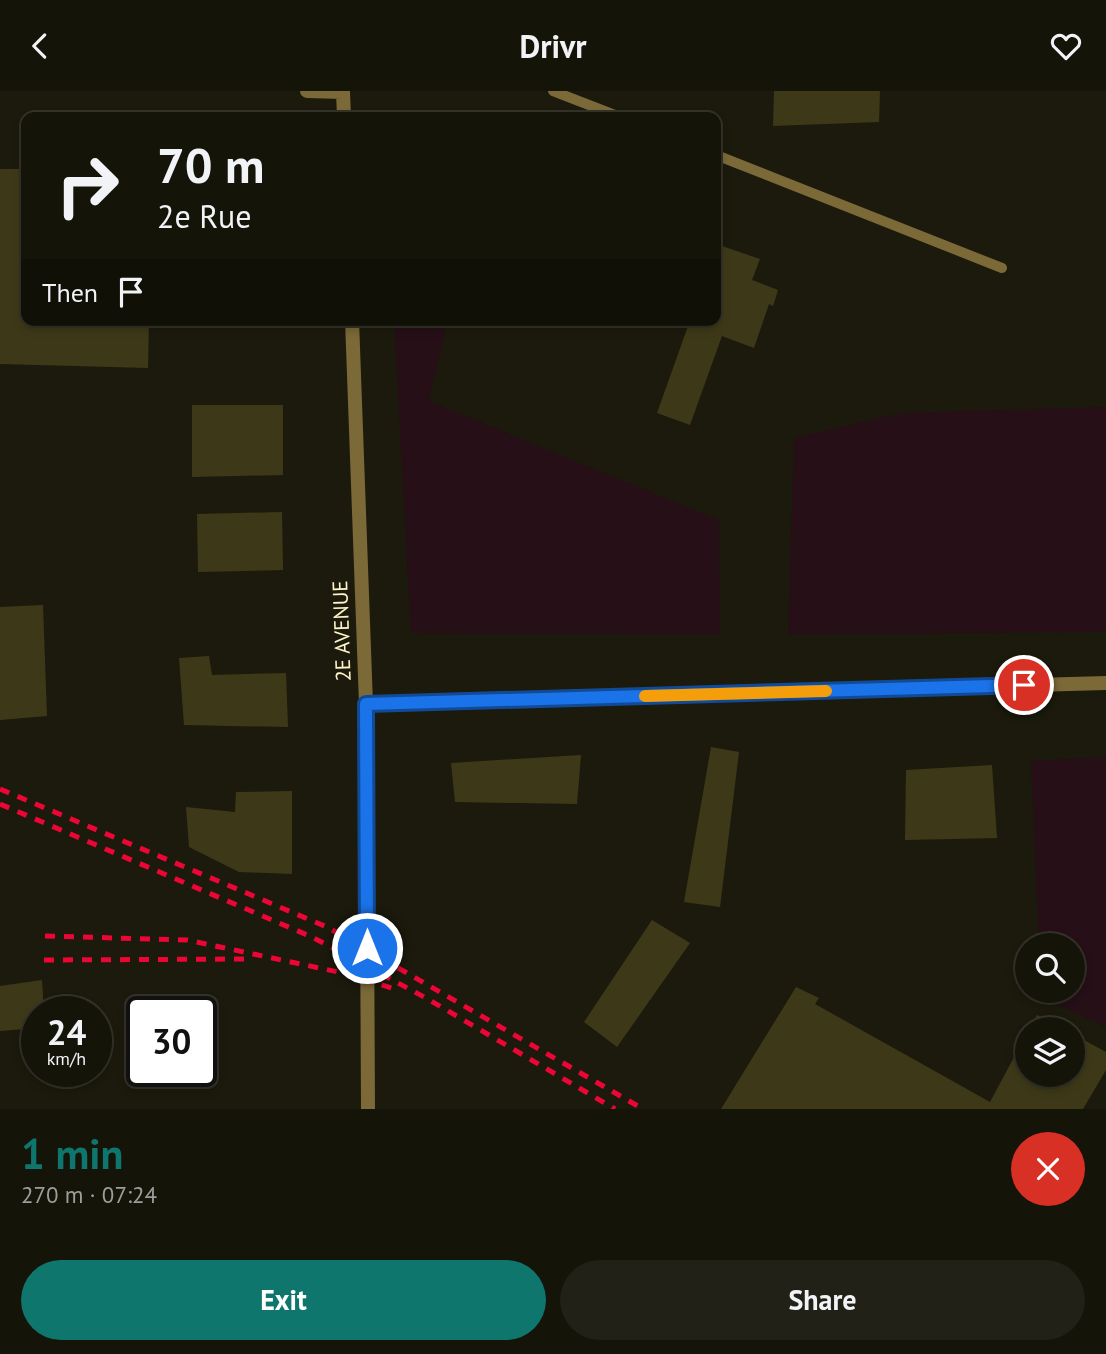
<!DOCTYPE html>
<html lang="en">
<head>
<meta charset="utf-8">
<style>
	body { margin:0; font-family:"PT Sans",sans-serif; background:#222117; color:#f1f3f6; height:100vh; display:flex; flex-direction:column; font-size:26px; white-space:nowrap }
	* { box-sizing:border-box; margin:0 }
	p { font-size:23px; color:#9d9e9c }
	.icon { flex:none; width:38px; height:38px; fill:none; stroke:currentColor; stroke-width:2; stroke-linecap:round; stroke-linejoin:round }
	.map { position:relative; height:1018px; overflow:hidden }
	.drawer { display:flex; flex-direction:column; background:#151409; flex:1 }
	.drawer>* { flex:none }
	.top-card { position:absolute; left:21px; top:21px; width:700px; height:214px; border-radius:14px; box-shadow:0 4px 10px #0003,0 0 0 2px #34332a; background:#151409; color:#f1f3f6; overflow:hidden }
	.fabs { position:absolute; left:1015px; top:842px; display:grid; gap:14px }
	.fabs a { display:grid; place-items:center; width:70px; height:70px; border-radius:50%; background:#151409; box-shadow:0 4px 10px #0003,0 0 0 2px #34332a; font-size:35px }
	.speed { position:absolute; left:21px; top:905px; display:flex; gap:14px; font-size:35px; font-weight:700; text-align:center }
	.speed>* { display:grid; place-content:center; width:91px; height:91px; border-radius:50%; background:#151409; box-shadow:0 4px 10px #0003,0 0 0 2px #34332a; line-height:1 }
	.speed small { font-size:18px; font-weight:400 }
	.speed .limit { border:4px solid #111; border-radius:10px; background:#fff; color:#111 }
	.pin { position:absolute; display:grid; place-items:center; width:60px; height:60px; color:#fff; margin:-30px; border:4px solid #fff; border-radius:50%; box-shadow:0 2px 7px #0007 }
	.me { position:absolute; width:77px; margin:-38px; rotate:0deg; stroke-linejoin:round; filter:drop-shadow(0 0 5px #0008) }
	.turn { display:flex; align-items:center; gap:24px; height:147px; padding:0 21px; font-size:32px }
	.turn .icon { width:91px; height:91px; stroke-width:2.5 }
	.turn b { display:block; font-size:49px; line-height:60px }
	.then { display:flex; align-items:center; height:66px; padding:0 21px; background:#0003; gap:14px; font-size:26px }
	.round { display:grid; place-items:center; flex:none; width:74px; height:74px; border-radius:37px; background:#222117 }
	.headline { display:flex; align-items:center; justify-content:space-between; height:119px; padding:0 21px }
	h1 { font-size:42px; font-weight:700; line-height:52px; color:#0f766e }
	.primary-button { display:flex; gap:14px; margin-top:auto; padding:14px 21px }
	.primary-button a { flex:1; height:80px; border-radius:42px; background:#0f766e; color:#fff; font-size:28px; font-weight:700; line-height:80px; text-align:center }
	.primary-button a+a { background:#222117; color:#f1f3f6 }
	header { display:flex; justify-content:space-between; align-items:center; height:91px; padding:0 21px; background:#151409; font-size:32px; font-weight:700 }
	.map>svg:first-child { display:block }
	.green { fill:#260f17 }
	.building { fill:#3d3918 }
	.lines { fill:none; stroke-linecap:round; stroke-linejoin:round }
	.service { stroke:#7b6938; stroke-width:10 }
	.minor { stroke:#7b6938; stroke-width:14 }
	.rail { stroke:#ed0635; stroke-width:5; stroke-dasharray:10 9; stroke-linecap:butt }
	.route-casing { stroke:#114b97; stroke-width:18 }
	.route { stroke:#1a73e8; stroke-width:12 }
	.slow { stroke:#f59e0b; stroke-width:12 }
	.labels { text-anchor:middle; stroke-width:7; stroke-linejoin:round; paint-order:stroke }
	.street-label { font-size:21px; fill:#fef4c9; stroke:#1c1a0c }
</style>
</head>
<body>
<header><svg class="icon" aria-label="back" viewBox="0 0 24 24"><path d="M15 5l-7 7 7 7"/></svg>Drivr<svg class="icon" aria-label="heart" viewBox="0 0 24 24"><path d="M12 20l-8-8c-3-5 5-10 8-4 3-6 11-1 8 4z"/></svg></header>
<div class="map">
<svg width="1106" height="1018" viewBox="0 0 1106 1018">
	<rect width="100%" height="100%" fill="#1c1a0c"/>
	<g class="green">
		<polygon points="394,229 448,229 429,310 719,429 720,543 411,542"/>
		<polygon points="1106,316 1106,541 788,543 794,347 902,322"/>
		<polygon points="1106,666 1106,936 1041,906 1041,900 1073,900 1073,854 1039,854 1031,670"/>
	</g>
	<g class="building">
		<polygon points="774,0 880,0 879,31 773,35"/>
		<polygon points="0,78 26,78 26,229 149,229 148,277 0,273"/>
		<polygon points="716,153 760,168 752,189 778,199 773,215 769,213 754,257 722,245 690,334 657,322 688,235 674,229 716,229"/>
		<polygon points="192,314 283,314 283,384 192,386"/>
		<polygon points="282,421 283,479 198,481 197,423"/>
		<polygon points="43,514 47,625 0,629 0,516"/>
		<polygon points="209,565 212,584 286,582 288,636 184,634 179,567"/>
		<polygon points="711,656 739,661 720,816 684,811"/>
		<polygon points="581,664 577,713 455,711 451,672"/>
		<polygon points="992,674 997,747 905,749 906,679"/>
		<polygon points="292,700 292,783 239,781 189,756 186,716 235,721 236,701"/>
		<polygon points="652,829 690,852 617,956 584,931"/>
		<polygon points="42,889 44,920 37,920 37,937 0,940 0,895"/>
		<polygon points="796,896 819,907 815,913 990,1011 1027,942 1027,984 1073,984 1073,943 1106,961 1106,979 1083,1018 721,1018"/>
		<polygon points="1037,924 1064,938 1030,938"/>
	</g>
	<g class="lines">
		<g class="service">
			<polyline points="553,0 620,26"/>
			<polyline points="716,64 1002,177"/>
		</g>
		<g class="minor">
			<polyline points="307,0 343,1 344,26"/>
			<polyline points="352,229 366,613 368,1018"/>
			<polyline points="366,613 1106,592"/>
		</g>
		<g class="rail">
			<polyline points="0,698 327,836 643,1018"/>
			<polyline points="0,713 312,846 426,907 615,1018"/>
			<polyline points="45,845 187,849 343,882 395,898"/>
			<polyline points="44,869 247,868"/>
		</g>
	</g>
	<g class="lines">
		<g class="route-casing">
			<polyline id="route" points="367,857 366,613 1024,594"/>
		</g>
		<use href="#route" class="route"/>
		<polyline class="slow" points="645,605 826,600"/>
	</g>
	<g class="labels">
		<g class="street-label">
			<text transform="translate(342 540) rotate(-92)" y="7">2E AVENUE</text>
		</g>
	</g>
</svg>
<div class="fabs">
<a><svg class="icon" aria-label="search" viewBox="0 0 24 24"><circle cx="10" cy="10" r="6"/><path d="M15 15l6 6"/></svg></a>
<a><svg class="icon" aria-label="layers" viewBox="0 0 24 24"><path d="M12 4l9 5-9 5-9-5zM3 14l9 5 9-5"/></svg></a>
</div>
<div class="speed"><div>24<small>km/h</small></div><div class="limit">30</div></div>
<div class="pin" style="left:1024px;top:594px;background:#d93025"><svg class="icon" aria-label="arrive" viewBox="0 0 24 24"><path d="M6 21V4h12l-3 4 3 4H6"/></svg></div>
<svg class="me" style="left:367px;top:857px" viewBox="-20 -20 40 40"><circle r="17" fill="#1a73e8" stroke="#fff" stroke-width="3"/><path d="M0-11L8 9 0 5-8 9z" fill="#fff"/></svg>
<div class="top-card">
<div class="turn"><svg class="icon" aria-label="right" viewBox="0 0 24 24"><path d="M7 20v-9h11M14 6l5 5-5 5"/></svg><div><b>70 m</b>2e Rue</div></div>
<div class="then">Then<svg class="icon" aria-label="arrive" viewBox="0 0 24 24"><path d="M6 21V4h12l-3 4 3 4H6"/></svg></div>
</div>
</div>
<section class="drawer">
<div class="headline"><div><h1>1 min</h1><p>270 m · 07:24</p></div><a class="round" style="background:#d93025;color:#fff"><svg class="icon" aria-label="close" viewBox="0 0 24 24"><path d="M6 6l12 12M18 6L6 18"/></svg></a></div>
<div class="primary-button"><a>Exit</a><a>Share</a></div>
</section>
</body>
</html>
